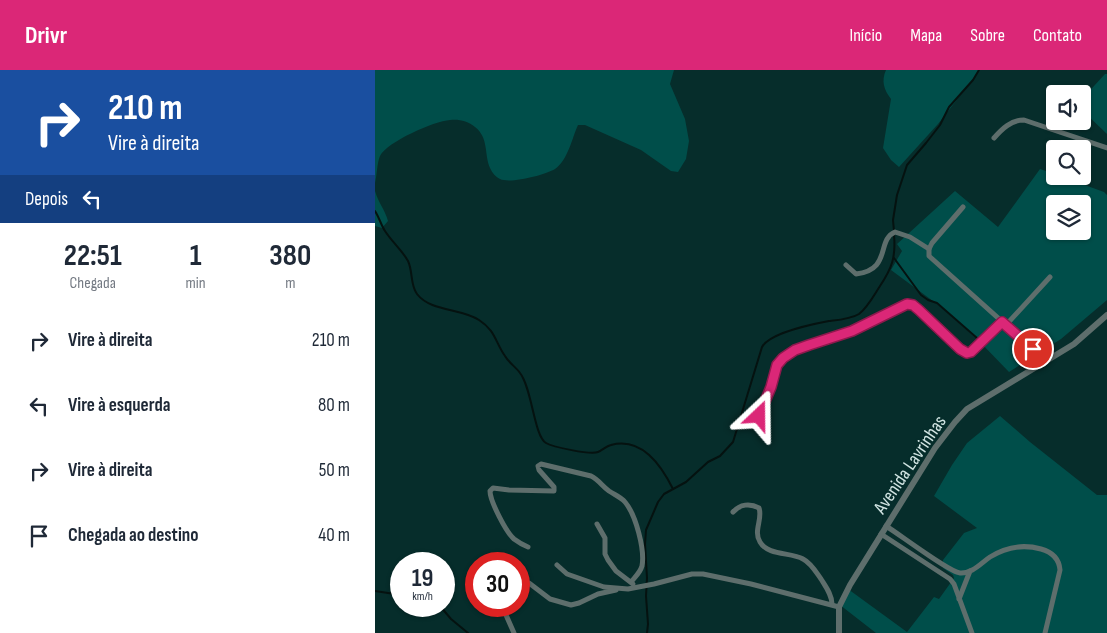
<!DOCTYPE html>
<html lang="pt">
<head>
<meta charset="utf-8">
<style>
	body { margin:0; font-family:"Sofia Sans Condensed",sans-serif; background:#f6f6f7; color:#1f2937; height:100vh; display:flex; flex-direction:column; font-size:19px; white-space:nowrap }
	* { box-sizing:border-box; margin:0 }
	p { font-size:16px; color:#747a83 }
	.icon { flex:none; width:28px; height:28px; fill:none; stroke:currentColor; stroke-width:2; stroke-linecap:round; stroke-linejoin:round }
	.map { position:relative; flex:1; overflow:hidden }
	.panel { display:flex; flex-direction:column; background:#fff; width:375px }
	.panel>* { flex:none }
	.top-card { background:#1a4fa0; color:#fff; overflow:hidden }
	.fabs { position:absolute; left:671px; top:15px; display:grid; gap:10px }
	.fabs a { display:grid; place-items:center; width:45px; height:45px; border-radius:5px; background:#fff; box-shadow:0 1px 4px #0004; font-size:25px }
	.speed { position:absolute; left:15px; top:482px; display:flex; gap:10px; font-size:25px; font-weight:700; text-align:center }
	.speed>* { display:grid; place-content:center; width:65px; height:65px; border-radius:50%; background:#fff; box-shadow:0 1px 4px #0004; line-height:1 }
	.speed small { font-size:12px; font-weight:400 }
	.speed .limit { border:8px solid #d22; background:#fff; color:#111 }
	.pin { position:absolute; display:grid; place-items:center; width:42px; height:42px; color:#fff; margin:-21px; border:2px solid #fff; border-radius:50%; box-shadow:0 1px 5px #0007 }
	.me { position:absolute; width:55px; margin:-28px; rotate:23deg; stroke-linejoin:round; filter:drop-shadow(0 0 4px #0008) }
	.turn { display:flex; align-items:center; gap:18px; height:105px; padding:0 25px; font-size:22px }
	.turn .icon { width:65px; height:65px; stroke-width:2.5 }
	.turn b { display:block; font-size:35px; line-height:42px }
	.then { display:flex; align-items:center; height:48px; padding:0 25px; background:#0003; gap:10px; font-size:19px }
	.eta { display:flex; justify-content:space-evenly; align-items:center; height:85px; text-align:center }
	.eta b { font-size:30px; font-weight:700; line-height:35px }
	ul { padding:0; list-style:none }
	li { display:flex; align-items:center; gap:15px; height:65px; padding:0 25px }
	li div { flex:1 }
	li b { display:block; font-size:19px }
	li em { font-style:normal }
	header { display:flex; align-items:center; gap:30px; box-sizing:border-box; height:70px; padding:0 25px; background:#db2777; color:#fff }
	header strong { font-size:24px }
	nav { display:flex; gap:28px; margin-inline-start:auto; font-size:18px }
	main { display:flex; flex:1; min-height:0 }
	.map>svg:first-child { display:block }
	.green { fill:#004e4a; fill-rule:evenodd }
	.lines { fill:none; stroke-linecap:round; stroke-linejoin:round }
	.stream { stroke:#051210; stroke-width:2 }
	.minor { stroke:#5e6e6c; stroke-width:5 }
	.tertiary { stroke:#5e6e6c; stroke-width:6 }
	.route-casing { stroke:#8e194d; stroke-width:12 }
	.route { stroke:#db2777; stroke-width:9 }
	.labels { text-anchor:middle; stroke-width:4; stroke-linejoin:round; paint-order:stroke }
	.street-label { font-size:19px; fill:#d2e5e3; stroke:#062d2b }
</style>
</head>
<body>
<header>
<strong>Drivr</strong>
<nav><a>Início</a><a>Mapa</a><a>Sobre</a><a>Contato</a></nav>
</header>
<main>
<section class="panel">
<div class="top-card">
<div class="turn"><svg class="icon" aria-label="right" viewBox="0 0 24 24"><path d="M7 20v-9h11M14 6l5 5-5 5"/></svg><div><b>210 m</b>Vire à direita</div></div>
<div class="then">Depois<svg class="icon" aria-label="left" viewBox="0 0 24 24"><path d="M17 20v-9H6M10 6l-5 5 5 5"/></svg></div>
</div>
<div class="eta">
<div><b>22:51</b><p>Chegada</p></div>
<div><b>1</b><p>min</p></div>
<div><b>380</b><p>m</p></div>
</div>
<ul>
<li><svg class="icon" aria-label="right" viewBox="0 0 24 24"><path d="M7 20v-9h11M14 6l5 5-5 5"/></svg><div><b>Vire à direita</b></div><em>210 m</em></li>
<li><svg class="icon" aria-label="left" viewBox="0 0 24 24"><path d="M17 20v-9H6M10 6l-5 5 5 5"/></svg><div><b>Vire à esquerda</b></div><em>80 m</em></li>
<li><svg class="icon" aria-label="right" viewBox="0 0 24 24"><path d="M7 20v-9h11M14 6l5 5-5 5"/></svg><div><b>Vire à direita</b></div><em>50 m</em></li>
<li><svg class="icon" aria-label="arrive" viewBox="0 0 24 24"><path d="M6 21V4h12l-3 4 3 4H6"/></svg><div><b>Chegada ao destino</b></div><em>40 m</em></li>
</ul>
</section>
<div class="map">
<svg width="732" height="563" viewBox="0 0 732 563">
	<rect width="100%" height="100%" fill="#062d2b"/>
	<g class="green">
		<path d="M0 0H299L295 14 310 49 314 71 311 89 303 102 296 101 266 80 210 55H203C197 68 193 90 180 99 170 105 135 114 125 109 121 107 117 103 115 98 109 84 114 68 100 57 93 51 84 49 75 50 59 51 12 72 5 86 2 93 2 105 0 113Z"/>
		<path d="M511 0H605L563 54 524 97 516 90 508 78 516 29C509 20 506 11 511 0Z"/>
		<polygon points="730,4 732,4 732,64 708,41 708,28"/>
		<path d="M665 99 680 104V106H685L729 122 732 125V230L686 269 634 302 604 271 566 237 516 200 527 181 522 174 580 121 623 157ZM680 134H708V161H680Z"/>
		<path d="M0 121C3 132 10 140 13 151L7 158 0 156Z"/>
		<polygon points="625,346 655,372 722,425 732,425 732,563 501,563 465,535 473,519 532,562 559,527 564,529 579,508 578,505 568,498 568,490 589,463 602,458 559,426 577,395 592,373"/>
	</g>
	<g class="lines">
		<g class="stream">
			<path d="M0 141C4 147 6 155 10 161 17 172 27 180 33 191 38 201 35 215 42 224 56 242 86 238 104 250 121 261 120 272 130 286 134 293 141 297 145 303 157 318 159 366 171 373 178 377 215 385 223 382 228 380 231 376 236 375 267 367 286 395 298 419"/>
			<polyline points="519,161 518,150 522,125 532,95 551,73 565,55 574,37 598,10 604,0"/>
			<polyline points="519,188 546,225 553,230 562,233 602,268"/>
			<polyline points="0,521 26,525"/>
			<polyline points="65,536 76,549 93,563"/>
			<path d="M272 563 273 554 271 526 272 508 270 474 271 460 283 432 289 424 311 412 333 392 345 386 358 372 387 277C395 263 438 254 454 251 463 250 476 249 484 244 493 237 499 225 505 216 517 198 521 187 519 165"/>
		</g>
		<g class="minor">
			<path d="M619 68C627 59 636 50 649 50L732 78"/>
			<polyline points="588,137 557,173 554,179 554,186 671,291"/>
			<path d="M471 195 481 204C517 200 501 170 520 162L535 167 554 179"/>
			<polyline points="631,255 675,207"/>
			<polyline points="384,346 396,317 402,295 408,288 420,280 434,275 477,261 527,236 535,233 538,235 585,279 592,283 596,282 627,252"/>
			<path d="M358 442C365 434 375 433 384 438 388 449 378 461 385 472 393 486 416 482 428 489 436 493 441 502 446 509 451 517 457 525 457 534"/>
			<polyline points="222,454 230,468 230,484 233,490 241,501 258,514"/>
			<path d="M511 456C524 464 574 502 585 503 597 504 606 493 615 487 631 477 648 474 666 479 677 482 684 488 685 500L670 563"/>
			<polyline points="506,464 575,509 579,514 597,563"/>
			<path d="M153 477C148 475 143 472 139 469 131 462 115 431 115 421L118 418 134 420 179 421V417L164 400 163 396 166 394 216 406C224 410 227 416 234 421 240 425 246 427 250 432 261 445 270 480 267 496 265 503 260 507 256 512"/>
			<polyline points="182,495 192,504 229,517 253,519 279,514 317,504 328,504 376,514 464,537"/>
			<polyline points="144,514 154,513 175,529 196,535 204,533 223,524 241,520"/>
			<polyline points="584,529 595,501"/>
			<polyline points="127,536 139,563"/>
		</g>
		<polyline class="tertiary" points="464,563 464,537 475,515 560,378 580,352 592,339 699,274 732,245"/>
	</g>
	<g class="lines">
		<g class="route-casing">
			<polyline id="route" points="384,346 396,317 402,295 408,288 420,280 434,275 477,261 532,234 538,235 544,240 585,279 592,283 596,282 627,252 658,279"/>
		</g>
		<use href="#route" class="route"/>
	</g>
	<g class="labels">
		<g class="street-label">
			<text transform="translate(534 394) rotate(-56)" y="7">Avenida Lavrinhas</text>
		</g>
	</g>
</svg>
<div class="fabs">
<a><svg class="icon" aria-label="sound" viewBox="0 0 24 24"><path d="M4 9h4l5-4v14l-5-4H4zM17 9q2 3 0 6"/></svg></a>
<a><svg class="icon" aria-label="search" viewBox="0 0 24 24"><circle cx="10" cy="10" r="6"/><path d="M15 15l6 6"/></svg></a>
<a><svg class="icon" aria-label="layers" viewBox="0 0 24 24"><path d="M12 4l9 5-9 5-9-5zM3 14l9 5 9-5"/></svg></a>
</div>
<div class="speed"><div>19<small>km/h</small></div><div class="limit">30</div></div>
<div class="pin" style="left:658px;top:279px;background:#d93025"><svg class="icon" aria-label="arrive" viewBox="0 0 24 24"><path d="M6 21V4h12l-3 4 3 4H6"/></svg></div>
<svg class="me" style="left:384px;top:346px" viewBox="-20 -20 40 40"><path d="M0-17L14 15 0 8-14 15z" fill="#db2777" stroke="#fff" stroke-width="4"/></svg>
</div>
</main>
</body>
</html>
